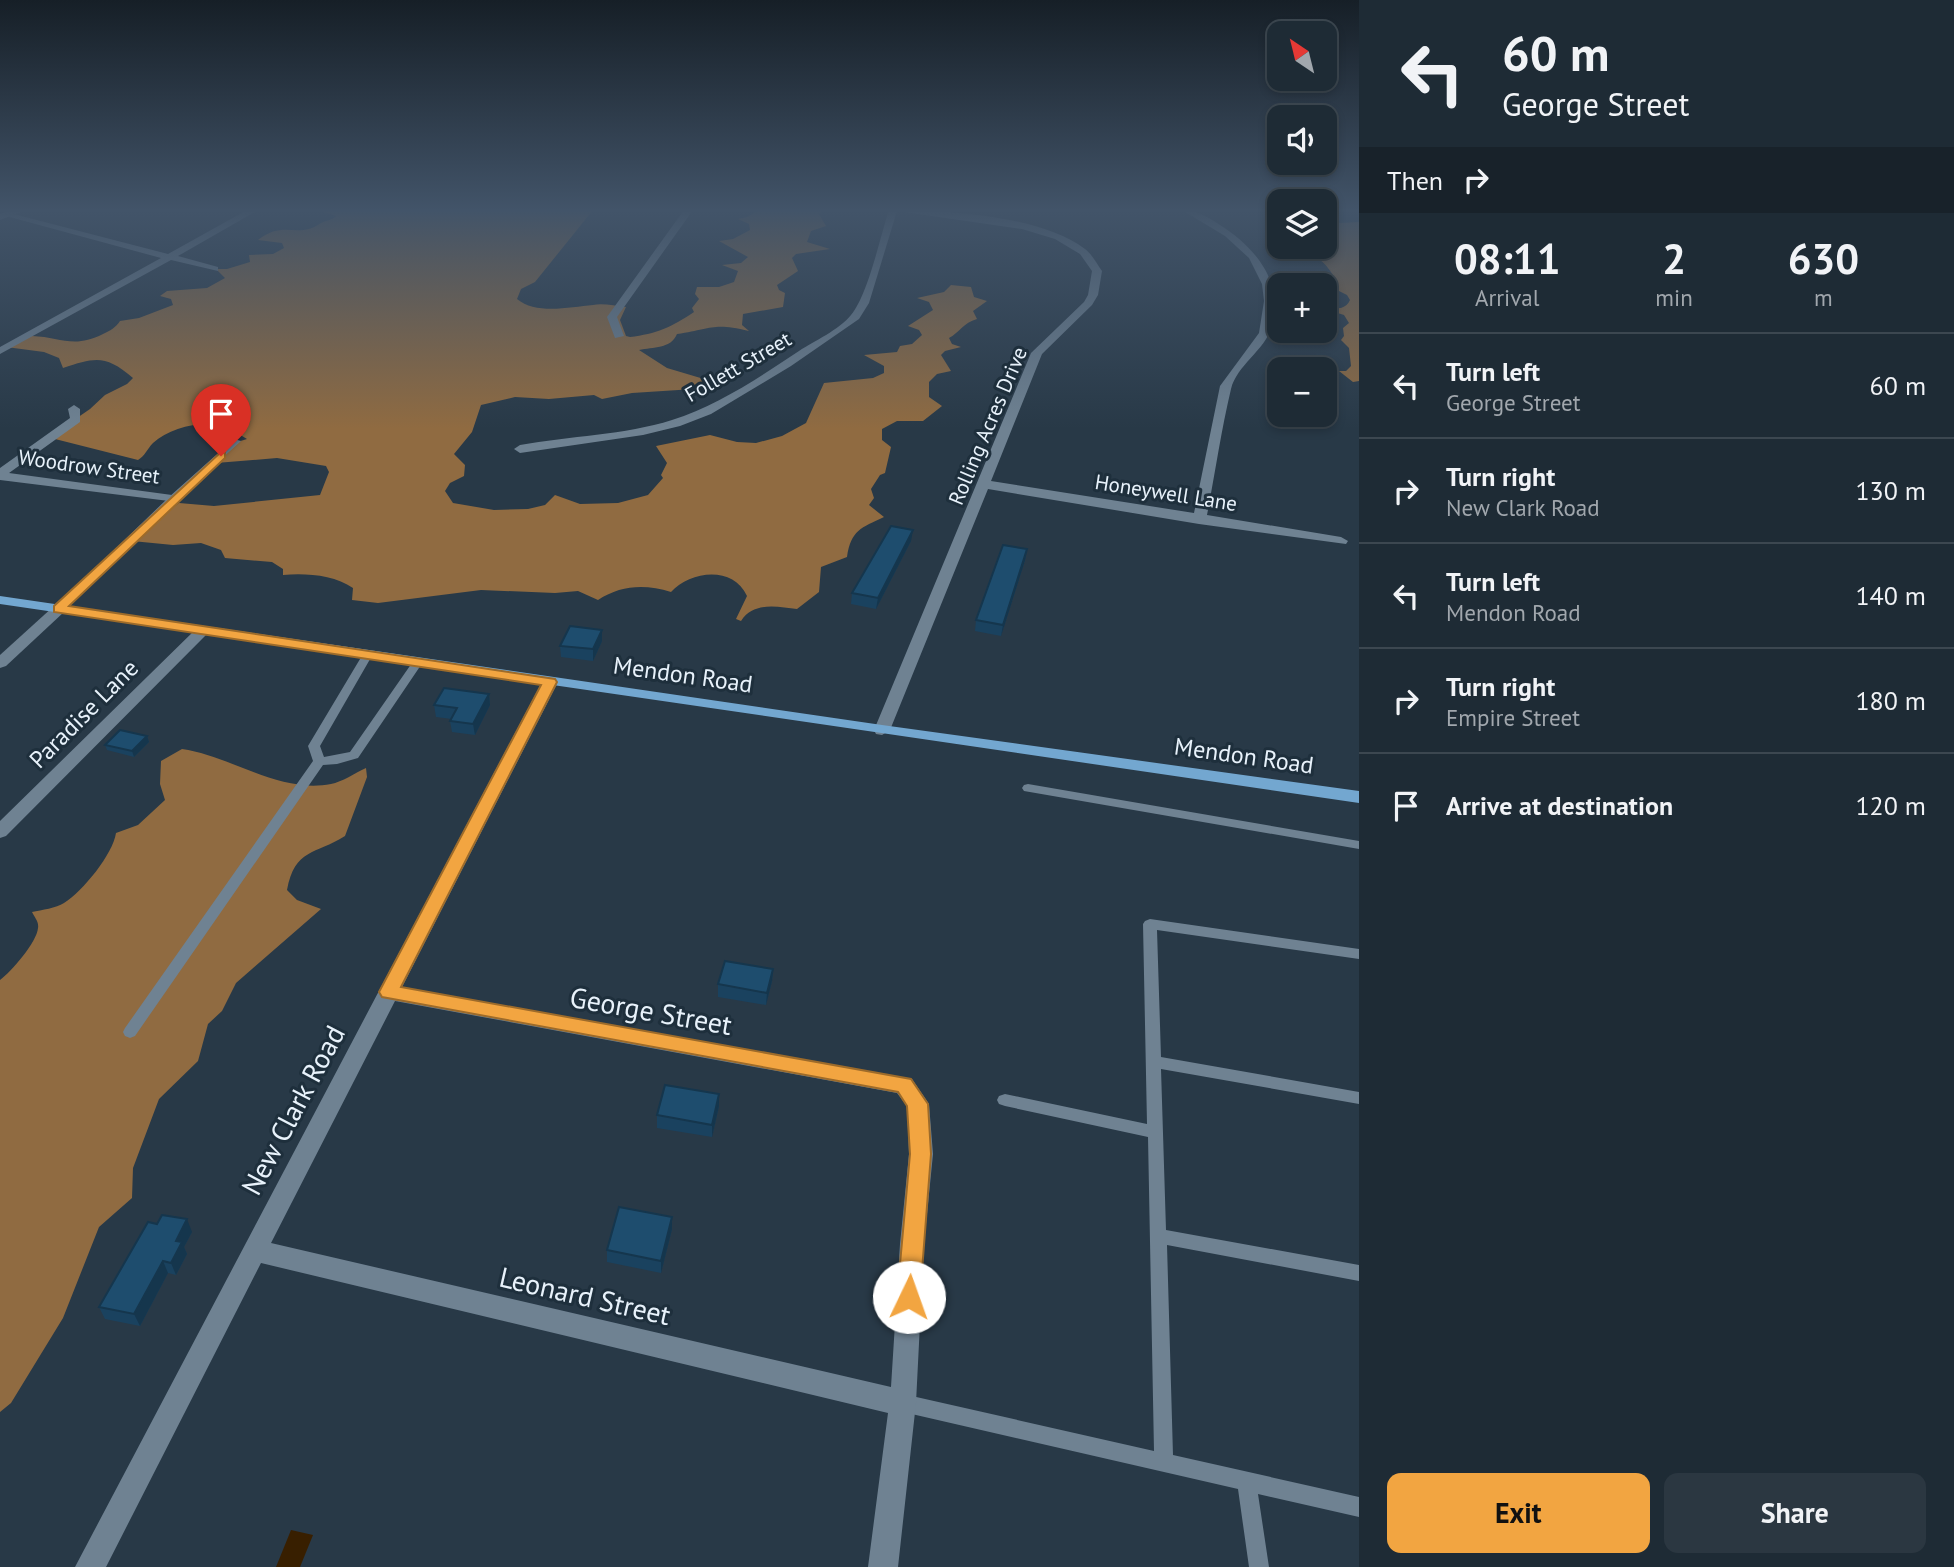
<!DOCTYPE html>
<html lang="en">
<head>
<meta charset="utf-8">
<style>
	body { margin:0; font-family:"PT Sans",sans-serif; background:#2b3741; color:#f1f3f6; height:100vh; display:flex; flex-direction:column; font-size:26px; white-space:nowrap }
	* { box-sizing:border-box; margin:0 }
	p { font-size:23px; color:#a1a7ad }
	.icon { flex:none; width:38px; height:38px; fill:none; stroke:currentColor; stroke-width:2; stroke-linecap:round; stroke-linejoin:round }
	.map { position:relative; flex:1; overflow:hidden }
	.sheet { display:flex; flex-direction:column; background:#1e2b35; width:595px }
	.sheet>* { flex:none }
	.guide { background:#1e2b35; color:#f1f3f6; overflow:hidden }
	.needle { width:46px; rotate:325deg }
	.controls { position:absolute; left:1267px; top:21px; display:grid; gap:14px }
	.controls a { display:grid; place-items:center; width:70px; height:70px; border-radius:14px; background:#1e2b35; box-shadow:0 4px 10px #0003,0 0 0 2px #3c4750; font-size:35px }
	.pin { position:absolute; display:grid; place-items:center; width:60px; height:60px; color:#fff; margin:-72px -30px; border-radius:50% 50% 50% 0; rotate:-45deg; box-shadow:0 0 7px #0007 }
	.pin .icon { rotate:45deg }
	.me { position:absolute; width:77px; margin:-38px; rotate:3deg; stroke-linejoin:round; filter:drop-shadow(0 0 5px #0008) }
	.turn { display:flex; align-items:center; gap:24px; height:147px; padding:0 28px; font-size:32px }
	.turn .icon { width:91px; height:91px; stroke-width:2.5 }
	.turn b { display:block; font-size:49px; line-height:60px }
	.then { display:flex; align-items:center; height:66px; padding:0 28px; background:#0003; gap:14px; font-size:26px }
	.eta { display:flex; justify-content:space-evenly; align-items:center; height:119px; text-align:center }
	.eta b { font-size:42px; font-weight:800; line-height:49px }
	.cta { display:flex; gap:14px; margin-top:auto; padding:14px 28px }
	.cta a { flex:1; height:80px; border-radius:14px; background:#f2a541; color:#111; font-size:28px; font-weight:800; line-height:80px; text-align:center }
	.cta a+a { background:#2b3741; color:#f1f3f6 }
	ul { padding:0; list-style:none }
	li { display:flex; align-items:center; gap:21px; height:105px; padding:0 28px; border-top:2px solid #3c4750 }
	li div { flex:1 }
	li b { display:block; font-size:26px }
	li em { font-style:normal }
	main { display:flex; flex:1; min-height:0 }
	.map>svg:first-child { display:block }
	.forest { fill:#906b41 }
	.water { fill:#381f00 }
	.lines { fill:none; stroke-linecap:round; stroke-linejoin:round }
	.lane { fill:#6f8292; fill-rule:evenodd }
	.street { fill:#6f8292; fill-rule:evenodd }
	.secondary { fill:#6f8292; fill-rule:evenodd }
	.primary { fill:#73a7d0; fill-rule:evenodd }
	.wall { fill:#1a425f }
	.shaded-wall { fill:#15364d }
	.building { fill:#1e4d6e; stroke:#15364d; stroke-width:2 }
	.route { fill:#f2a541; stroke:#9d6b2a; stroke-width:2 }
	.labels { text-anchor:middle; stroke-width:6; stroke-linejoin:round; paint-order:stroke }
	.far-street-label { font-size:21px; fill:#e8f2fb; stroke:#1e2f3c }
	.street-label { font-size:24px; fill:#e8f2fb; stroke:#1e2f3c }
	.near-street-label { font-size:28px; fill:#e8f2fb; stroke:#1e2f3c }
</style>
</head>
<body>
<main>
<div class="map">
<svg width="1359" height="1567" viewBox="0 0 1359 1567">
	<rect width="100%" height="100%" fill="#283947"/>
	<g class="forest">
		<path d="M318 210H593L535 282 521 289 517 299C536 315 570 307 593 305 603 303 615 306 626 307L620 320 626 336 630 337C656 334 672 327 694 312L692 308 699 299 695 294 697 287H719L734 282 738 271 722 265 741 263 748 257 719 241 733 239 750 230 749 224 738 219 747 217 759 210H824L819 214 826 226 811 231 807 242 830 249 796 254 792 258 798 271 777 285 779 290 785 293 783 307 743 314 742 325 749 331C713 322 711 329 677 334 671 349 653 347 639 350L667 368 714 382 694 389 632 393 602 399 594 395 549 399 515 397 481 405 472 432 454 454 465 465 464 476 450 483 445 491 453 503 494 510 528 509 545 505 555 495 580 504 618 503 648 495 663 478 661 475 667 463 656 446 710 435 737 442 756 443 782 436 806 423 824 383 873 378 884 373V366L864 355 897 352 900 346 912 344 922 335 919 330 908 326 933 310 929 302 917 298 944 292 951 285 971 287 974 297 987 301 973 311 977 319C963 323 960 332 949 338L952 344 961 347 945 351 941 355 951 371 937 374 929 382V397L942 406 923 421H897L882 429V440L891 447 885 473 880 475 871 489 874 498 869 505 884 517C861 528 851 530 847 557L821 567 819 592 797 609C778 607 754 601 741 621L736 619 747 596C733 565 690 571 671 592 645 584 621 585 598 600L578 591 555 593 481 590 378 603 352 600 353 588C334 575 306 573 283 575V569L272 562 225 558 221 550 201 543 173 545 132 541 179 503 214 506 320 495 329 472 326 466 277 458 216 463 234 443 247 439 232 430H212L211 424C191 423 167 430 153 443 147 449 145 456 138 460L55 439 58 431 90 409 105 395 127 384 133 378C106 355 96 357 63 368L59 358 44 352 6 347C14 344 24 336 32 336 60 337 74 349 103 334 110 331 116 327 120 321L139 318 173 305 171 299 160 296 167 291 207 288 225 278 216 269H227L250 262 249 255 273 254 284 248 282 243 258 240C285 219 297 240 321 223 327 220 331 221 336 216Z"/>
		<path d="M1325 220 1339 223 1359 222V381L1353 382 1339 371H1346L1351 366 1349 348 1341 340 1344 336 1343 328 1349 323 1344 315 1325 309C1334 309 1346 310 1350 300L1347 295 1335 289 1337 281C1324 261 1321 257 1296 250L1325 247Z"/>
		<path d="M182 749C231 756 280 794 331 784 342 782 355 773 366 768L367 777 345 836C315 855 295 848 287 890L297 900 321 909 236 983 222 1011 208 1024 198 1061 159 1099 133 1168 132 1198 99 1227 63 1318 11 1403 0 1412V980C11 972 37 942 38 928 39 922 35 918 32 912 42 910 56 908 64 903 83 891 113 854 116 833L138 825 165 800 160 784 161 761Z"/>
	</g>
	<polygon class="water" points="291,1530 313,1535 300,1567 276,1567"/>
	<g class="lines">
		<g class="lane">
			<polygon points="234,439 241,441 175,501 63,611 55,611 55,607 169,497"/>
			<polygon points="368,651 373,654 320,746 324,757 350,752 414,660 418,659 423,662 358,758 337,764 323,765 135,1036 130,1038 125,1036 123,1032 125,1028 313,761 308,746 363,654"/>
			<polygon points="1028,784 1359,841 1359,849 1024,791 1022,788 1024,785"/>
			<polygon points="1150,919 1359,949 1359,959 1157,930 1161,1057 1359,1092 1359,1104 1161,1069 1166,1230 1359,1265 1359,1281 1167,1245 1173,1455 1359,1497 1359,1517 1258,1494 1269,1567 1249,1567 1238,1489 903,1412 896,1410 894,1403 896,1396 903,1394 1154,1451 1148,1137 1005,1106 999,1104 997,1100 999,1096 1005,1094 1147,1124 1143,924 1145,921"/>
		</g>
		<g class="street">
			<polygon points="247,210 258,210 178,256 218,267 218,271 171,260 0,354 0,347 161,258 6,216 6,212 168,254"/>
			<polygon points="684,210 693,210 617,317 624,336 615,338 607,317"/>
			<path d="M889 210C943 210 1041 215 1085 249 1092 254 1097 264 1102 271L1098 295 1092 305 1042 354 991 481 1194 513 1220 386 1259 333 1264 301 1262 284 1249 258 1225 236 1182 210C1196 210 1208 217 1220 225 1255 247 1285 283 1272 327 1264 351 1237 365 1231 389 1221 431 1215 474 1207 515L1341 537 1348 541 1346 544 1199 524 988 489 890 730 882 735 876 734 874 730 1031 353 1084 302 1088 295 1092 271 1080 254 1055 239 1022 229 897 211 869 303 859 319 791 366 711 414 680 426 643 435 520 453 514 449 520 445C569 436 625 435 672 420 717 406 760 377 799 351 814 341 839 330 851 315 868 295 880 237 889 210Z"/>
			<polygon points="74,405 80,409 80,422 9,473 172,495 177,496 177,502 0,480 0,468 70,418 68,409"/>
			<polygon points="202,626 207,628 210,631 207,634 6,836 0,838 0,821 197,628"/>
			<path d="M550 677 558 682 402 987 912 1079 929 1104 933 1154 924 1244 916 1403 898 1567H868L888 1413 261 1263 106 1567H75L542 682ZM395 1001 897 1093 907 1106 909 1154 900 1244 891 1387 271 1243Z"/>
		</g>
		<g class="secondary">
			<polygon points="13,210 26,210 0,220 0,214"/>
			<polygon points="59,605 66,609 64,612 6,666 0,668 0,655 54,606"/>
		</g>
		<polygon class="primary" points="0,596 882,725 1359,791 1359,803 0,604"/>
	</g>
	<g class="wall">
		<polygon points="911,541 876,609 851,604 852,593"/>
		<polygon points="1027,549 1025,560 1001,636 975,631 976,620"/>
		<polygon points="602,630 602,641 593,661 561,657 560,646"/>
		<polygon points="489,694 490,705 475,735 452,732 450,721 452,719 436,717 434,705"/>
		<polygon points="147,736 149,742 134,757 107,750 105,745"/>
		<polygon points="773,969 772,981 766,1005 718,997 718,984"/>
		<polygon points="719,1106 712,1137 657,1128 657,1115"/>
		<polygon points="672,1217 672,1229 661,1273 607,1262 607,1250"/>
		<polygon points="192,1232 184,1247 187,1254 176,1275 168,1273 140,1326 105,1319 99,1307"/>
	</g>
	<g class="shaded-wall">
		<polygon points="913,530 911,541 876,609 878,598"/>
		<polygon points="1027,549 1025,560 1001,636 1003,625"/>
		<polygon points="602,630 602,641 593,661 593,649"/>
		<polygon points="489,694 490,705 475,735 473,724"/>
		<polygon points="147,736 149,742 134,757 132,751"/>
		<polygon points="773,969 772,981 766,1005 767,993"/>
		<polygon points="719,1094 719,1106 712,1137 712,1125"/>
		<polygon points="672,1217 672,1229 661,1273 661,1261"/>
		<polygon points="187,1219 192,1232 184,1247 187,1254 176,1275 171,1263 176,1241"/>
		<polygon points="163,1261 168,1273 140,1326 134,1314"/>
	</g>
	<g class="building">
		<polygon points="891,526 913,530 878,598 852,593"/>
		<polygon points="1003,545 1027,549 1003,625 976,620"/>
		<polygon points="570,626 602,630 593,649 560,646"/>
		<polygon points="444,688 489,694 473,724 450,721 457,708 434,705"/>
		<polygon points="120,730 147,736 132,751 105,745"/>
		<polygon points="725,961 773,969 767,993 718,984"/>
		<polygon points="665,1085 719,1094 712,1125 657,1115"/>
		<polygon points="619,1207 672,1217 661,1261 607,1250"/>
		<polygon points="162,1215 187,1219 176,1241 182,1242 171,1263 163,1261 134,1314 99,1307 148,1222 157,1224"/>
	</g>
	<linearGradient id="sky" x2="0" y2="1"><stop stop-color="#161f27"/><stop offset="0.49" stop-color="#425469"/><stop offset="1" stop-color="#425469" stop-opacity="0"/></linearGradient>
	<rect width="1359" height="429" fill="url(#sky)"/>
	<polygon class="route" points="221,452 225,453 225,458 69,606 555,679 557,682 401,987 911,1079 928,1104 931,1154 920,1297 917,1304 909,1308 901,1304 897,1297 910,1154 907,1106 898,1092 382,997 379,992 541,685 54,612 54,606"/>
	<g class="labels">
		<g class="far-street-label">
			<text transform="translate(738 367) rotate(-30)" y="7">Follett Street</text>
			<text transform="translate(988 426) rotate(-67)" y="7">Rolling Acres Drive</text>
			<text transform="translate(89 467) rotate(8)" y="7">Woodrow Street</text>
			<text transform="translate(1166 493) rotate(9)" y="7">Honeywell Lane</text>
		</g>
		<g class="street-label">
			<text transform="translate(683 675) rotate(8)" y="8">Mendon Road</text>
			<text transform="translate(84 714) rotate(-45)" y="8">Paradise Lane</text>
			<text transform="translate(1244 756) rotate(8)" y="8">Mendon Road</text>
		</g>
		<g class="near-street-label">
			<text transform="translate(651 1011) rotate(10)" y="10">George Street</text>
			<text transform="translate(293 1110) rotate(-62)" y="10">New Clark Road</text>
			<text transform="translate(585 1296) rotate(13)" y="10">Leonard Street</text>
		</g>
	</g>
</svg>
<div class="controls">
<a><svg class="needle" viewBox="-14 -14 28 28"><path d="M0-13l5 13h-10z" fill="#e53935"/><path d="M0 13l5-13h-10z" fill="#a1a7ad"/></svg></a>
<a><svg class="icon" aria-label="sound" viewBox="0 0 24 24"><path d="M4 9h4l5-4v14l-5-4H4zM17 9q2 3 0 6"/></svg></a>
<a><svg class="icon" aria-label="layers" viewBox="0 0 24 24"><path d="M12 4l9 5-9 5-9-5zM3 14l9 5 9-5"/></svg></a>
<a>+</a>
<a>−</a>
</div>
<div class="pin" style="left:221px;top:456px;background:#d93025"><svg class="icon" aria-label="arrive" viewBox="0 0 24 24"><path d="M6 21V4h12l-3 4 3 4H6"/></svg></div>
<svg class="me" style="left:909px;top:1297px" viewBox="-20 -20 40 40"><circle r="19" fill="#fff"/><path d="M0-13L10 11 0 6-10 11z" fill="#f2a541"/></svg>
</div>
<section class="sheet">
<div class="guide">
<div class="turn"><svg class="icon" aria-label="left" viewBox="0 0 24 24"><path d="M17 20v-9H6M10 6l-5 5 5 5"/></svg><div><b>60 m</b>George Street</div></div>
<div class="then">Then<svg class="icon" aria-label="right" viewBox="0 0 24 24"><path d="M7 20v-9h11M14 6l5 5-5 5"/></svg></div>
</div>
<div class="eta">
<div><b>08:11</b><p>Arrival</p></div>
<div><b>2</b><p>min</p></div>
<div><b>630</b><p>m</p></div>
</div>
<ul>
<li><svg class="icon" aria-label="left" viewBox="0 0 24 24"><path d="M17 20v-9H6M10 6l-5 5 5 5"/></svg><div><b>Turn left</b><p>George Street</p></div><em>60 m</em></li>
<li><svg class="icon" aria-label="right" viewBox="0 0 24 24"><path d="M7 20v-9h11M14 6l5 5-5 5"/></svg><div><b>Turn right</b><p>New Clark Road</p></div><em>130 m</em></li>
<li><svg class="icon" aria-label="left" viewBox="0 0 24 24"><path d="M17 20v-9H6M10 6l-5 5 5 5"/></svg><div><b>Turn left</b><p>Mendon Road</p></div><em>140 m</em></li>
<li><svg class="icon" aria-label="right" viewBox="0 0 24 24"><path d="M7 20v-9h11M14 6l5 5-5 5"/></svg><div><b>Turn right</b><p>Empire Street</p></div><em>180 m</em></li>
<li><svg class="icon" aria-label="arrive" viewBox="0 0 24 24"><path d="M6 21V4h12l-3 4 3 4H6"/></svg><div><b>Arrive at destination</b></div><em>120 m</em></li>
</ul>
<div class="cta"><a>Exit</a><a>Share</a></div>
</section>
</main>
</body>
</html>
